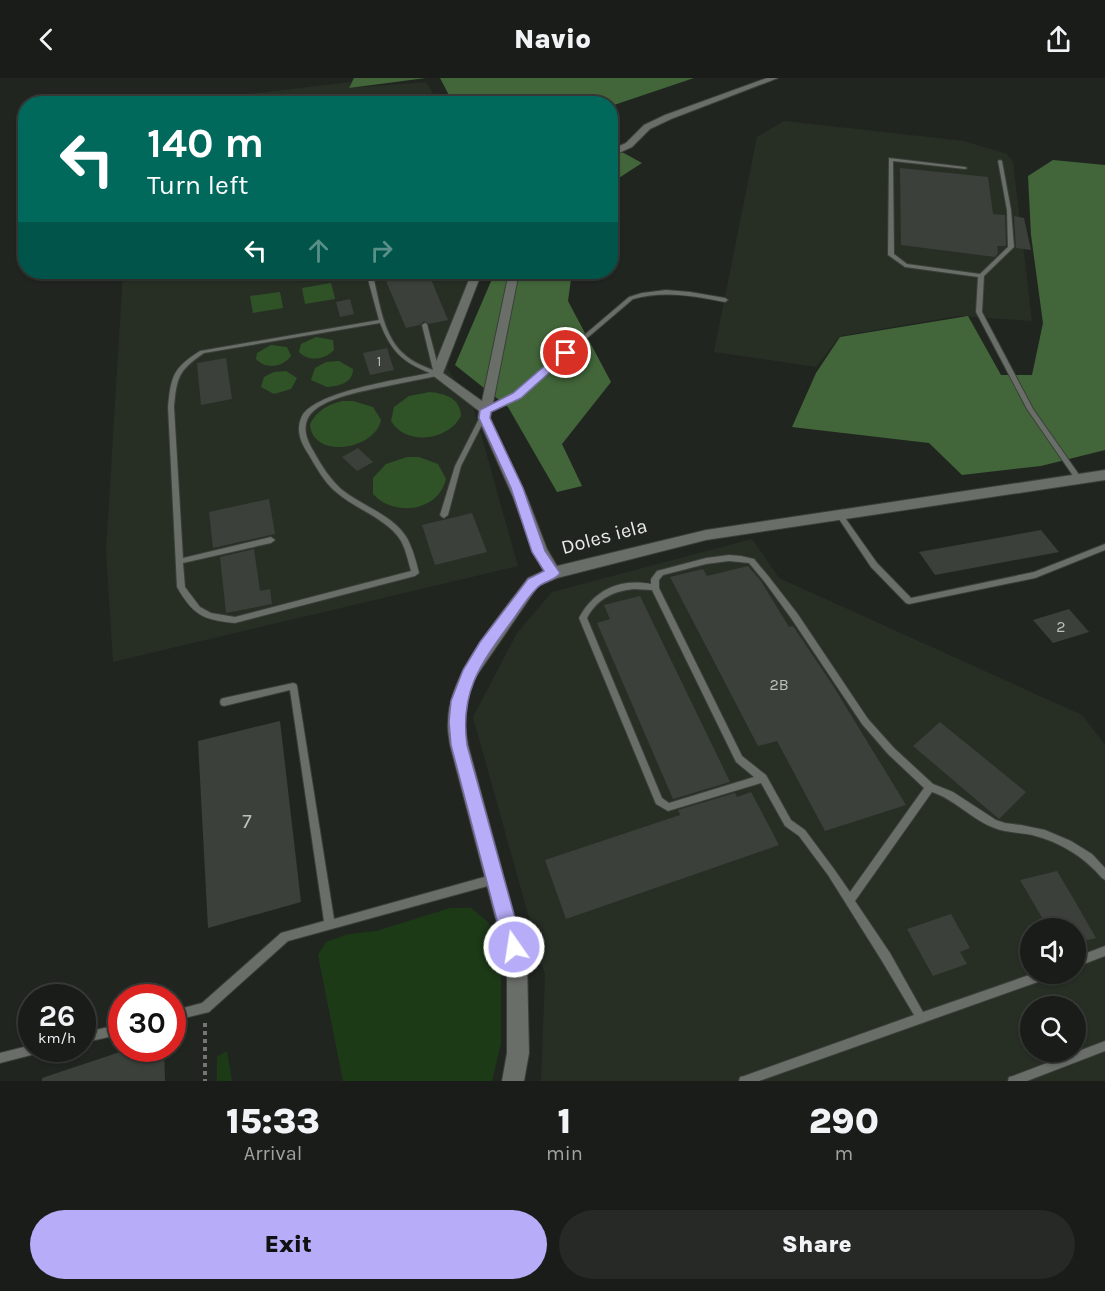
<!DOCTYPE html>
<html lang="en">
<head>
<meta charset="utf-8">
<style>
	body { margin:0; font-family:Karla,sans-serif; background:#262925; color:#f1f3f6; height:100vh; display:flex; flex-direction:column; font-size:22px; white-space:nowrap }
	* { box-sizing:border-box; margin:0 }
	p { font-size:20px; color:#9fa1a2 }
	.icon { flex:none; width:33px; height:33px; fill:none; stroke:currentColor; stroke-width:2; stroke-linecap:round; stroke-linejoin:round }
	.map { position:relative; height:1003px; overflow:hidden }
	.details { display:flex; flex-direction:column; background:#191c18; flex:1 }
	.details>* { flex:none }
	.banner { position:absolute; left:18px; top:18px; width:600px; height:183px; border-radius:24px; box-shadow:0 2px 4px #0004,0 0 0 2px #373a37; background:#00695c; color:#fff; overflow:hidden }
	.buttons { position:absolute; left:1020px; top:840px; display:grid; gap:12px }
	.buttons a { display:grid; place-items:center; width:66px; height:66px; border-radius:50%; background:#191c18; box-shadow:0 2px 4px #0004,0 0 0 2px #373a37; font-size:30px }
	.speed { position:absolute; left:18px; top:906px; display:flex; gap:12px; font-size:30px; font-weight:700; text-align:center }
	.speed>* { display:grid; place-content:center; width:78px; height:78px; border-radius:50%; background:#191c18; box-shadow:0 2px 4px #0004,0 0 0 2px #373a37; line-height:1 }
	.speed small { font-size:15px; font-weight:400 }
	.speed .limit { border:9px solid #d22; background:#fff; color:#111 }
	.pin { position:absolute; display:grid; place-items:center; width:51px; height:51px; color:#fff; margin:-26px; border:3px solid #fff; border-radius:50%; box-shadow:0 2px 6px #0007 }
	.me { position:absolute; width:66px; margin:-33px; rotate:347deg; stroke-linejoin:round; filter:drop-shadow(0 0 4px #0008) }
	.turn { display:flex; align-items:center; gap:21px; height:126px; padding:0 30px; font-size:27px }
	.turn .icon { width:78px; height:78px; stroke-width:2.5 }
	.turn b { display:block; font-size:42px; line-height:51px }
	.lanes { display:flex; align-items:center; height:57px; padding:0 30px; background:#0003; justify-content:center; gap:30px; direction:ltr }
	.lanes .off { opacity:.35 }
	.eta { display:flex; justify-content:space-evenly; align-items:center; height:102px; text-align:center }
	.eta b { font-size:36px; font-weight:800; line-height:42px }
	.cta { display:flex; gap:12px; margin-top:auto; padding:12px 30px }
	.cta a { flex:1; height:69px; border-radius:36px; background:#b6acf8; color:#111; font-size:24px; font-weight:800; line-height:69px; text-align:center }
	.cta a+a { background:#262925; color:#f1f3f6 }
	header { display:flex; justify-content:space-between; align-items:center; height:78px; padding:0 30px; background:#191c18; font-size:27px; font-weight:800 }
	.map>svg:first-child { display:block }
	.built { fill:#272f25; fill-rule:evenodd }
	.green { fill:#1d3a17 }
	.forest { fill:#42663a }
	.water { fill:#2f5327 }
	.building { fill:#3b403a }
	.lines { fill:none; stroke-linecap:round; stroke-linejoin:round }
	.lane-casing { stroke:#3b3f3a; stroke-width:2 }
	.street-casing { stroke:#3b3f3a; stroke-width:2 }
	.path { stroke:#737672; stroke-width:4; stroke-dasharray:4 4; stroke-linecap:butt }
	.lane { fill:#696e68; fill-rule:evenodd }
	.street { fill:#696e68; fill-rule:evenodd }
	.route { fill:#b6acf8; stroke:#7670a1; stroke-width:1.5 }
	.labels { text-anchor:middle; stroke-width:6; stroke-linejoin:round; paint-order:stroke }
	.far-number-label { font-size:14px; fill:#bdc0bc }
	.number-label { font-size:16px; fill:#bdc0bc }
	.street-label { font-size:20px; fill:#e8ebe7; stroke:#212520 }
	.near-number-label { font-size:20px; fill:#bdc0bc }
</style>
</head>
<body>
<header><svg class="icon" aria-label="back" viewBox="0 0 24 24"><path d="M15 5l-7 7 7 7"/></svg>Navio<svg class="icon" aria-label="share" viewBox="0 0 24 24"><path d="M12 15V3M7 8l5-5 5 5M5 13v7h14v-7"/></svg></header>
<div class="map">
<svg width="1105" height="1003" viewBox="0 0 1105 1003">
	<rect width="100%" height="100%" fill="#212520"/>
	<g class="built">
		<polygon points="351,4 349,10 426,4 439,25 167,26"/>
		<polygon points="784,43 964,63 1007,76 1013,84 1032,243 958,238 840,258 816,289 714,274 757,59"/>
		<polygon points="123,194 480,194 447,290 473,328 518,488 113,584 106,473"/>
		<path d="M752 461 779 500 1082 637 1105 667V1003H541L545 897 473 639 517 555 552 514ZM1030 850H1076V896H1030ZM1030 928H1076V974H1030Z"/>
	</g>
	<g class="green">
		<polygon points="450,830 471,830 489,845 501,892 501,965 492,1003 343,1003 318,877 326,864 349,856 376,853"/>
		<polygon points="227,973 232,1003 217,1003 217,979"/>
	</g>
	<g class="forest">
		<polygon points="354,0 426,0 349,10"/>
		<polygon points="440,0 694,0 611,28 610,26 453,25"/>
		<polygon points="611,68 642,85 611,105"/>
		<polygon points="1053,82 1105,87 1105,372 1041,388 962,397 929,365 792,349 816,295 840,259 968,238 1001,297 1032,297 1043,245 1031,157 1028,98"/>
		<polygon points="495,194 572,194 568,223 611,304 562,366 582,408 557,414 508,329 455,287"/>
	</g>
	<g class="water">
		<polygon points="331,205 335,221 305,226 302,210"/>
		<polygon points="280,214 283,230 253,235 250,218"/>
		<path d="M316 259 333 262 334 272C324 282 309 284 299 274L301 266Z"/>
		<path d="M271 267 287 269 291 278C283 289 266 292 256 281L257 275Z"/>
		<path d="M339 283 353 291C353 305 339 308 327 309L311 302 315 290 326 284Z"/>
		<polygon points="286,293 297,300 291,311 274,316 261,309 264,299 274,294"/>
		<path d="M430 314C446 316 460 320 461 338 448 363 406 368 391 343L394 329 409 318Z"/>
		<path d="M342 323H353L373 329 381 342C375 372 312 382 310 346 317 332 328 327 342 323Z"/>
		<path d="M407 379H419L438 386 446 401C438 434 394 439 373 416V400L386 386Z"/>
	</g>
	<g class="building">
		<polygon points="900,90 988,99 993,136 1005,137 1006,168 997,168 998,175 995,179 901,167"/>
		<polygon points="1014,138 1024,140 1031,172 1016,170"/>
		<polygon points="383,194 428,194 448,242 429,246 424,243 420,247 406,250 386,203 390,198"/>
		<polygon points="350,221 354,236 340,239 336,224"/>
		<polygon points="387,270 394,292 370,297 363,275"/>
		<polygon points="226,280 232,321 201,327 197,285"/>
		<polygon points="358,370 373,384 357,393 342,379"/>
		<polygon points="269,421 275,456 213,470 209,434"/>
		<polygon points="472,435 487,474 435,487 422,447"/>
		<polygon points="1041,452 1059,474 935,497 919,474"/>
		<polygon points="254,471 260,513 270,511 272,526 226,535 220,479"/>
		<polygon points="748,488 761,503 789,549 793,548 832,606 906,727 825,753 777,663 758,668 670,499 703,491 707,498"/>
		<polygon points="640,518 730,704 673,721 597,545 610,541 604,527"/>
		<polygon points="1069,531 1089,554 1053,565 1033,542"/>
		<polygon points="280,643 301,824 208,850 198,663"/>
		<polygon points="940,644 1026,714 999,741 913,668"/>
		<polygon points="751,714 779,767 566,841 545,782 680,737 678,732 735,715 737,719"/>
		<polygon points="1057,793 1076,825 1096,860 1076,865 1076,850 1048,850 1020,802"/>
		<polygon points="951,836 970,870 960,874 967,886 933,898 907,851"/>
		<polygon points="132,970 164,970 165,1003 42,1003 42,1000"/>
	</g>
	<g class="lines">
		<g class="lane-casing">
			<g id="lane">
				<polygon points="889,80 965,89 967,90 965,91 893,83 894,176 907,186 980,196 1008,169 1007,132 998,83 1000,82 1002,83 1011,132 1014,169 984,198 982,234 1033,331 1080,398 1081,400 1080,402 1076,402 1027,331 976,234 978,199 905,189 888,177"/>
				<path d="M366 194H371L373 199 385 197 388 199 385 201 374 202C380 227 384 259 404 276 412 284 423 288 433 292L422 247 425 245 427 246 440 296 437 298C422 301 407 304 392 307 370 312 319 319 308 340 302 352 308 364 314 374 321 387 330 401 341 411 362 428 393 437 407 460 413 471 416 483 419 495L415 498 235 545C203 542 193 537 177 509L168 329C171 298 173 290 200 273L379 242ZM380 245C391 273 402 284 430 295 402 301 316 313 302 338 295 352 301 365 309 377 316 389 324 404 336 414 355 431 388 441 401 463 406 472 408 483 411 493L235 539 211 535 200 529 185 509 183 485 271 465 275 462 271 459 183 480 174 329C177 299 178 293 204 275Z"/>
				<path d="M666 212 690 214 725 220 728 222 725 224C694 218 664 212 633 221L519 318 489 333 461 388 448 437 444 440 442 439 440 437 455 388 484 331 515 316 629 219 642 215Z"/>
				<polygon points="839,433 841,434 877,485 911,520 1034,494 1105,466 1105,472 1035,500 909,526 906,525 871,489 837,438 835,436"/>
				<path d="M729 477 741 478 754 481 769 499 797 535 868 641 894 670 933 706 953 714 996 742 1005 745 1021 747 1045 752 1071 763 1092 776 1105 790V802L1102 800C1083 778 1060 764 1032 757 1018 754 1005 755 992 749 970 740 954 721 932 714L855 823 890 875 923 934 1032 896H1050L1049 900 759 1003H739L740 999 744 998 914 937 882 883 828 797 799 758 785 748 761 705 668 733 656 726 579 540C594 512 620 500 651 506V501L657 493 706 480ZM729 483 749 485 764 503 791 540 862 646 888 676 924 710 850 814 834 791 805 752 791 742 766 697 742 678 659 510V502L663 497 706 486ZM634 511 652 512 736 684 754 699 669 725 662 720 587 540C597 521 613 513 634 511Z"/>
				<polygon points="293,605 296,606 297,608 334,841 495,796 498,798 500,801 498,804 495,806 288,863 209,934 172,943 172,933 202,925 281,855 324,843 290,612 224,628 221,627 220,624 221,621 224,620"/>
				<polygon points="1105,868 1105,878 1076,889 1076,879"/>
				<polygon points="122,946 122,956 82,965 82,955"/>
				<polygon points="1105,963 1105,973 1027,1003 1008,1003 1009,999 1013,998"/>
				<polygon points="32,967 32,970 44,970 43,974 0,985 0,975"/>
			</g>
		</g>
		<g class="street-casing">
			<g id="street">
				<polygon points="767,0 778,0 671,41 650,51 632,69 610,79 610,72 626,65 644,47 665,37"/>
				<path d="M472 194H482L443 295 482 323 509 194H519L490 340 527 419 547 471 557 488 706 452 1105 392V402L706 462 557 500 538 508 475 600 467 623 464 644 468 667 527 884 529 975 524 1003H502L507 975V884L450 667C449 660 447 651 448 644 448 596 500 538 528 500L544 493 532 471 513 419 478 340 479 333 431 296Z"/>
			</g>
		</g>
		<polyline class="path" points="205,945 205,1003"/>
		<use href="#lane" class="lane"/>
		<use href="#street" class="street"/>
	</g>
	<path class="route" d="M562 273 571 275 521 320 491 334 490 340 523 410 545 473 560 495C555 503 543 503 537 510 526 521 518 535 509 547 479 588 460 615 467 667L523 869 520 876 514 878 507 876 504 869 451 667 449 644 451 623 463 592 480 564 528 501 544 493 532 474 511 410 479 340 480 332 513 315Z"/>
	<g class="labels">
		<g class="far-number-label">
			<text x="379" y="288">1</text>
		</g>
		<g class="number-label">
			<text x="1061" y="554">2</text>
			<text x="779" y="612">2B</text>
		</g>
		<g class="street-label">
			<text transform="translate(604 458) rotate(-15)" y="7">Doles iela</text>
		</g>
		<g class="near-number-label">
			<text x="247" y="750">7</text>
		</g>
	</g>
</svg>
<div class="buttons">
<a><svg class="icon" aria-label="sound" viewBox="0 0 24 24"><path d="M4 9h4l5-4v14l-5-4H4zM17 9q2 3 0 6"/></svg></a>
<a><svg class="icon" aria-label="search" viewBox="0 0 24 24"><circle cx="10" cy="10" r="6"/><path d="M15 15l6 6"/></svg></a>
</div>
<div class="speed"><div>26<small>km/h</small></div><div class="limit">30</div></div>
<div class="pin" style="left:566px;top:275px;background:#d93025"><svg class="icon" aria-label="arrive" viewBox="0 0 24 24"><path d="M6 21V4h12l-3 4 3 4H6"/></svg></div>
<svg class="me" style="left:514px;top:869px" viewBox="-20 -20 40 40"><circle r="17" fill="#b6acf8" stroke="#fff" stroke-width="3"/><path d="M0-11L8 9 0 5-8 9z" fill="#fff"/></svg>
<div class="banner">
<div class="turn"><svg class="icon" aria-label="left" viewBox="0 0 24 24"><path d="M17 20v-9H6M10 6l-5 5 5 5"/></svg><div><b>140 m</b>Turn left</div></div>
<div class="lanes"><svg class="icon" aria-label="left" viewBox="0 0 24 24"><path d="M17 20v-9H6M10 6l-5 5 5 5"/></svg><svg class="icon off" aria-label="ahead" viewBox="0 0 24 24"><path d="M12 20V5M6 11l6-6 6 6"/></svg><svg class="icon off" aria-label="right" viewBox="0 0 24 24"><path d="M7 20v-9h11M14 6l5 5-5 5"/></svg></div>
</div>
</div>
<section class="details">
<div class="eta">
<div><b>15:33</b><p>Arrival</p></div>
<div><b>1</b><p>min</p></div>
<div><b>290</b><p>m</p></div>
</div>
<div class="cta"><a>Exit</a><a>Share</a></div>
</section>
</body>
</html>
